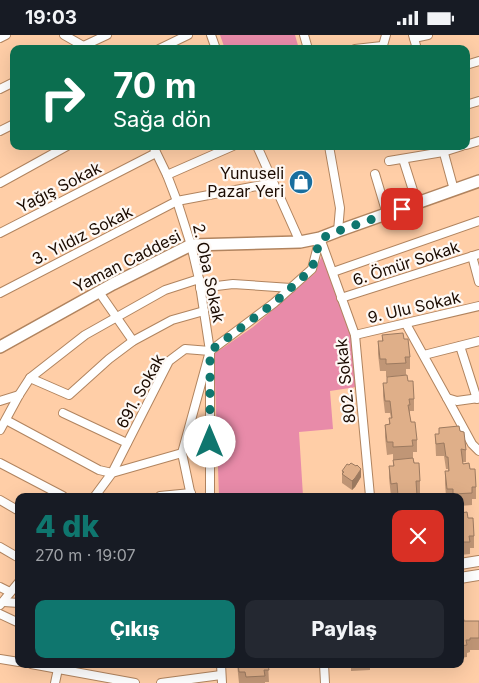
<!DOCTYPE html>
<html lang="tr">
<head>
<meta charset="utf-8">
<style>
	body { margin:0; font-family:Inter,sans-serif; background:#242831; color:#f1f3f6; height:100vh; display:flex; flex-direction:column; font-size:19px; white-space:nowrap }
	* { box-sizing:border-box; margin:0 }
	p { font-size:16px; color:#9ea1a6 }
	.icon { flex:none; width:28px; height:28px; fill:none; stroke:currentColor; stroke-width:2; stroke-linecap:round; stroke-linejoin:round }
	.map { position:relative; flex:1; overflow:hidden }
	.drawer { position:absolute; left:15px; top:458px; width:449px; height:175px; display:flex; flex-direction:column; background:#171b24; border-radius:10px; box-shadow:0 5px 20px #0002 }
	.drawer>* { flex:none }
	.hud { position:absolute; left:10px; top:10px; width:460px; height:105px; border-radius:10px; box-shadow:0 5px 20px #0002; background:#0b6e4f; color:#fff; overflow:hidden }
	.pin { position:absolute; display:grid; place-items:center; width:42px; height:42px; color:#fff; margin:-21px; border-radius:10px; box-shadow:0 2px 8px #0006 }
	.me { position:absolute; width:55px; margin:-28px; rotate:0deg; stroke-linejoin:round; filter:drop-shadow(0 0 4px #0008) }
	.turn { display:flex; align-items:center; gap:18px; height:105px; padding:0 20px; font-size:22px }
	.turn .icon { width:65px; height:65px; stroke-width:2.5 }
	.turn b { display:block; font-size:35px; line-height:42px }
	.round { display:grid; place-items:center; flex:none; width:52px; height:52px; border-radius:10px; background:#242831 }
	.summary { display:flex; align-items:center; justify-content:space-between; height:85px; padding:0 20px }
	h1 { font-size:30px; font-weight:800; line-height:38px; color:#0f766e }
	.cta { display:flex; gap:10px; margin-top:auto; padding:10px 20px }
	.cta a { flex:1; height:58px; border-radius:10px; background:#0f766e; color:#fff; font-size:20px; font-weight:800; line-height:58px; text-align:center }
	.cta a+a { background:#242831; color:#f1f3f6 }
	.status { display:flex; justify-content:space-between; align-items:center; height:35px; padding:0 25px; background:#171b24; direction:ltr }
	.status svg { height:14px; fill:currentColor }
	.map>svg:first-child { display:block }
	.green { fill:#e88ba9 }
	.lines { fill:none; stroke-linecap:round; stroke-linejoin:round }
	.minor-casing { stroke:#b1845f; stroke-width:10 }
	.tertiary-casing { stroke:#b1845f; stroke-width:12 }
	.secondary-casing { stroke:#b1845f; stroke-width:14 }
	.minor { stroke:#fff; stroke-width:8 }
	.tertiary { stroke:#fff; stroke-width:10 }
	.secondary { stroke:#fff; stroke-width:11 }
	.wall { fill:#c09676 }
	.shaded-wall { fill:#9c7a60 }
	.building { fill:#dfaf89; stroke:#9c7a60 }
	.route { stroke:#0f766e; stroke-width:9; stroke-dasharray:0 16.2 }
	.labels { text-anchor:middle; stroke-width:4.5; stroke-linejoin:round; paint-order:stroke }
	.poi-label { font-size:16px; fill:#1b0b01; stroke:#fef9f5; text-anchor:end }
	.street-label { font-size:16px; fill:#1b0b01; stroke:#fef9f5 }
</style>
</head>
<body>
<div class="status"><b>19:03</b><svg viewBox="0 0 49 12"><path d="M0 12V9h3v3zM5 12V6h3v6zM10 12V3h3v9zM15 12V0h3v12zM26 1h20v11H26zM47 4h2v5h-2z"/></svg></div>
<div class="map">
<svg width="479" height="648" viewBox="0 0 479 648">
	<rect width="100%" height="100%" fill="#ffcea7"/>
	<g class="green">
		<polygon points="220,0 295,0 299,14 225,14"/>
		<polygon points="322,220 351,301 356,352 330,356 333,394 299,397 303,461 219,461 214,319 253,292 315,238"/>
	</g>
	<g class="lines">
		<g class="minor-casing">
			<g id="minor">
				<polyline points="64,0 85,12"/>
				<polyline points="211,0 216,14"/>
				<polyline points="304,0 308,14"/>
				<polyline points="413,0 417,14"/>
				<polyline points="0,3 6,0"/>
				<polyline points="414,3 428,0"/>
				<polyline points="77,14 107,0"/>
				<polyline points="159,14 188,0"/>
				<polyline points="355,14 382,11"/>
				<polyline points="382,14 386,0"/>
				<polyline points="466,30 479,26"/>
				<polyline points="0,54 14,47"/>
				<polyline points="466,70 479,66"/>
				<polyline points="0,96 14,89"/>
				<polyline points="466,110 479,106"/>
				<polyline points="153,111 167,140 177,166 191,210 199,244 210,316 210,461"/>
				<polyline points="257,111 300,207"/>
				<polyline points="329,111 340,173 338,196"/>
				<polyline points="442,111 454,155"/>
				<polyline points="403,124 417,168"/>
				<polyline points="389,126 443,117 462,111"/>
				<polyline points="375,139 387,179"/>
				<polyline points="167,140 233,111"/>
				<polyline points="0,148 67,111"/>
				<polyline points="0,198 156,118"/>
				<polyline points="320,203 355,300 370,461"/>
				<polyline points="472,221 479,247"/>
				<polyline points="333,237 479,186"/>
				<polyline points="200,253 233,249 291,253"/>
				<polyline points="99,257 133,306"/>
				<polyline points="0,258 177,166 273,148"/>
				<polyline points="341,263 479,219"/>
				<polyline points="406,289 447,363 457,366 479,363"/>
				<polyline points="355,300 479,271"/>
				<polyline points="460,311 477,364"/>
				<polyline points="424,320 479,306"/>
				<polyline points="30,343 69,360 109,324 133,306 172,285 204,276"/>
				<polyline points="447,363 472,409 479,416"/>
				<polyline points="0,366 19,360"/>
				<polyline points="63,378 127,408"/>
				<polyline points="6,385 99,435 112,438 169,326 185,314 210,316"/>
				<polyline points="0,395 19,360 30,343 85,300 165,255 199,244"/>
				<polyline points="0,428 63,461"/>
				<polyline points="95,461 112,438 182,418"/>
				<polyline points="160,461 191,458"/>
				<polyline points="191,461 182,418 210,316 274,268 312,234 320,203"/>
				<polyline points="0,465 19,476"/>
				<polyline points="0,512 19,523"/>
				<polyline points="0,552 10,557"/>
				<polyline points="4,567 19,568"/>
				<polyline points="0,570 19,547"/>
				<polyline points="0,579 19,588"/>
				<polyline points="0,624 19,627"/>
				<polyline points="31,629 135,648"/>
				<polyline points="221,629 222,648"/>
				<polyline points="324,629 325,648"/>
				<polyline points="55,648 59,629"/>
				<polyline points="161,648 221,640"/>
			</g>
		</g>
		<g class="tertiary-casing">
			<g id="tertiary">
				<polyline points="460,529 479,526"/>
				<polyline points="460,543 479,540"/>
			</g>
		</g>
		<g class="secondary-casing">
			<polyline id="secondary" points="0,312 113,249 191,210 300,207 320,203 338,196 479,146"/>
		</g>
		<use href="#minor" class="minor"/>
		<use href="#tertiary" class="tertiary"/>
		<use href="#secondary" class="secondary"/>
	</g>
	<g class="wall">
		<polygon points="382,300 404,304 410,322 410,334 406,334 406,340 386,342 386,336 380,336 378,319 378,306 382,306"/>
		<polygon points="387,342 408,346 414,364 414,376 410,376 410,382 411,387 417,405 417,417 413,417 413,423 420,446 420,459 417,459 417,461 391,461 389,443 389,431 393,431 393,419 387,420 385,402 385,390 389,389 389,383 391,383 390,378 385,378 383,361 383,348 387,348"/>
		<polygon points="439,393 460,396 466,415 466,427 463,427 463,429 470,434 476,452 476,464 472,464 472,470 460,471 460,461 446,461 445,449 445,436 448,436 448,434 446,434 444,421 436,421 435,399 439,399"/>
		<polygon points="342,436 361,442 355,452 352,455 342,448"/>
		<polygon points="460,478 468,483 474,501 474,513 470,513 470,519 460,520"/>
		<polygon points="460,582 464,586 479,586 479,615 470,615 470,617 467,618 467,622 460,623"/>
		<polygon points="237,629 268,629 269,647 265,647 265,648 239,648"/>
		<polygon points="345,629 374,629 370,629 370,635 351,636 351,631 345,631"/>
		<polygon points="394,629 421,629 394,632"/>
	</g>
	<polygon class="shaded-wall" points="361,434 361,442 355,452 352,455 352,446"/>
	<g class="building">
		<polygon points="403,298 404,304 408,304 410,322 405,322 406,328 386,329 386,324 380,324 378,306 383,306 382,300"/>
		<polygon points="407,340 408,346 413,346 414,364 409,364 410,370 408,370 411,387 415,387 417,405 412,405 413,411 393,412 393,407 387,407 385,390 390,389 389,383 392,383 390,366 385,366 383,348 387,348 387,342"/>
		<polygon points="459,391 460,396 464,397 466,415 461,414 463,429 469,428 470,434 475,434 476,452 472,452 472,458 453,459 453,454 447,454 445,436 449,436 448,422 446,422 444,408 436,409 435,399 439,399 439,393"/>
		<polygon points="413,423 414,428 419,428 420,446 416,446 417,461 398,461 397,448 391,449 389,431 394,431 393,425"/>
		<polygon points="351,428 356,431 357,430 361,434 355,443 352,446 342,439 344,437 342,436 347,429 349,430"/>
		<polygon points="467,477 468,483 473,483 474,501 469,501 470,507 460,507 460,478"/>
		<polygon points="463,581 464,586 479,586 479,603 470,603 470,605 466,605 467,610 460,611 460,582"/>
		<polygon points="238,629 268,629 269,635 264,635 265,641 246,642 245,637 239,637"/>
	</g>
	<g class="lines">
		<polyline class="route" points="210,407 210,316 274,268 312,234 320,204 338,196 402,174"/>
	</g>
	<defs>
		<g id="shop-disc" transform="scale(1.25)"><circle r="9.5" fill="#196e9e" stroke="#fef9f5"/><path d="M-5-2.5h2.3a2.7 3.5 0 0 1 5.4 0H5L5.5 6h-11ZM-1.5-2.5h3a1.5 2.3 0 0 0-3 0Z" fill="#fff"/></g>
	</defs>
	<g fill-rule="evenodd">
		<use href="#shop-disc" x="301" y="147"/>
	</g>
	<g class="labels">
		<g class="poi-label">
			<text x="284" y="144">Yunuseli<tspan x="284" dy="18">Pazar Yeri</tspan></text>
		</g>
		<g class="street-label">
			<text transform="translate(59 152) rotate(-27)" y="6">Yağış Sokak</text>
			<text transform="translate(82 200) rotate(-27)" y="6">3. Yıldız Sokak</text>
			<text transform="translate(127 226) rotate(-27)" y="6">Yaman Caddesi</text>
			<text transform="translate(406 228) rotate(-18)" y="6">6. Ömür Sokak</text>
			<text transform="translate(209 238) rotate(78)" y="6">2. Oba Sokak</text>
			<text transform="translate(414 272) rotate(-13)" y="6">9. Ulu Sokak</text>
			<text transform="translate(345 346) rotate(-96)" y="6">802. Sokak</text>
			<text transform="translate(140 356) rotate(-61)" y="6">691. Sokak</text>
		</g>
	</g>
</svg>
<div class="pin" style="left:402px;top:174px;background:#d93025"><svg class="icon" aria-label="arrive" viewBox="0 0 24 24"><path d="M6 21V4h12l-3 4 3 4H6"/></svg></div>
<svg class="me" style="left:210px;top:407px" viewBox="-20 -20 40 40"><circle r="19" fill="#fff"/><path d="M0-13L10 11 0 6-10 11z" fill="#0f766e"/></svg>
<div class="hud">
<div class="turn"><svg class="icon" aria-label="right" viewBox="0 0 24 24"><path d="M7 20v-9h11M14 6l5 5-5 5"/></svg><div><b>70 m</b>Sağa dön</div></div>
</div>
<section class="drawer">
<div class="summary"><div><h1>4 dk</h1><p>270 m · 19:07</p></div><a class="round" style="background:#d93025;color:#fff"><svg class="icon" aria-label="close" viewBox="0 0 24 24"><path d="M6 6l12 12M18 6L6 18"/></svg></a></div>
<div class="cta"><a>Çıkış</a><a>Paylaş</a></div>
</section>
</div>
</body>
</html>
